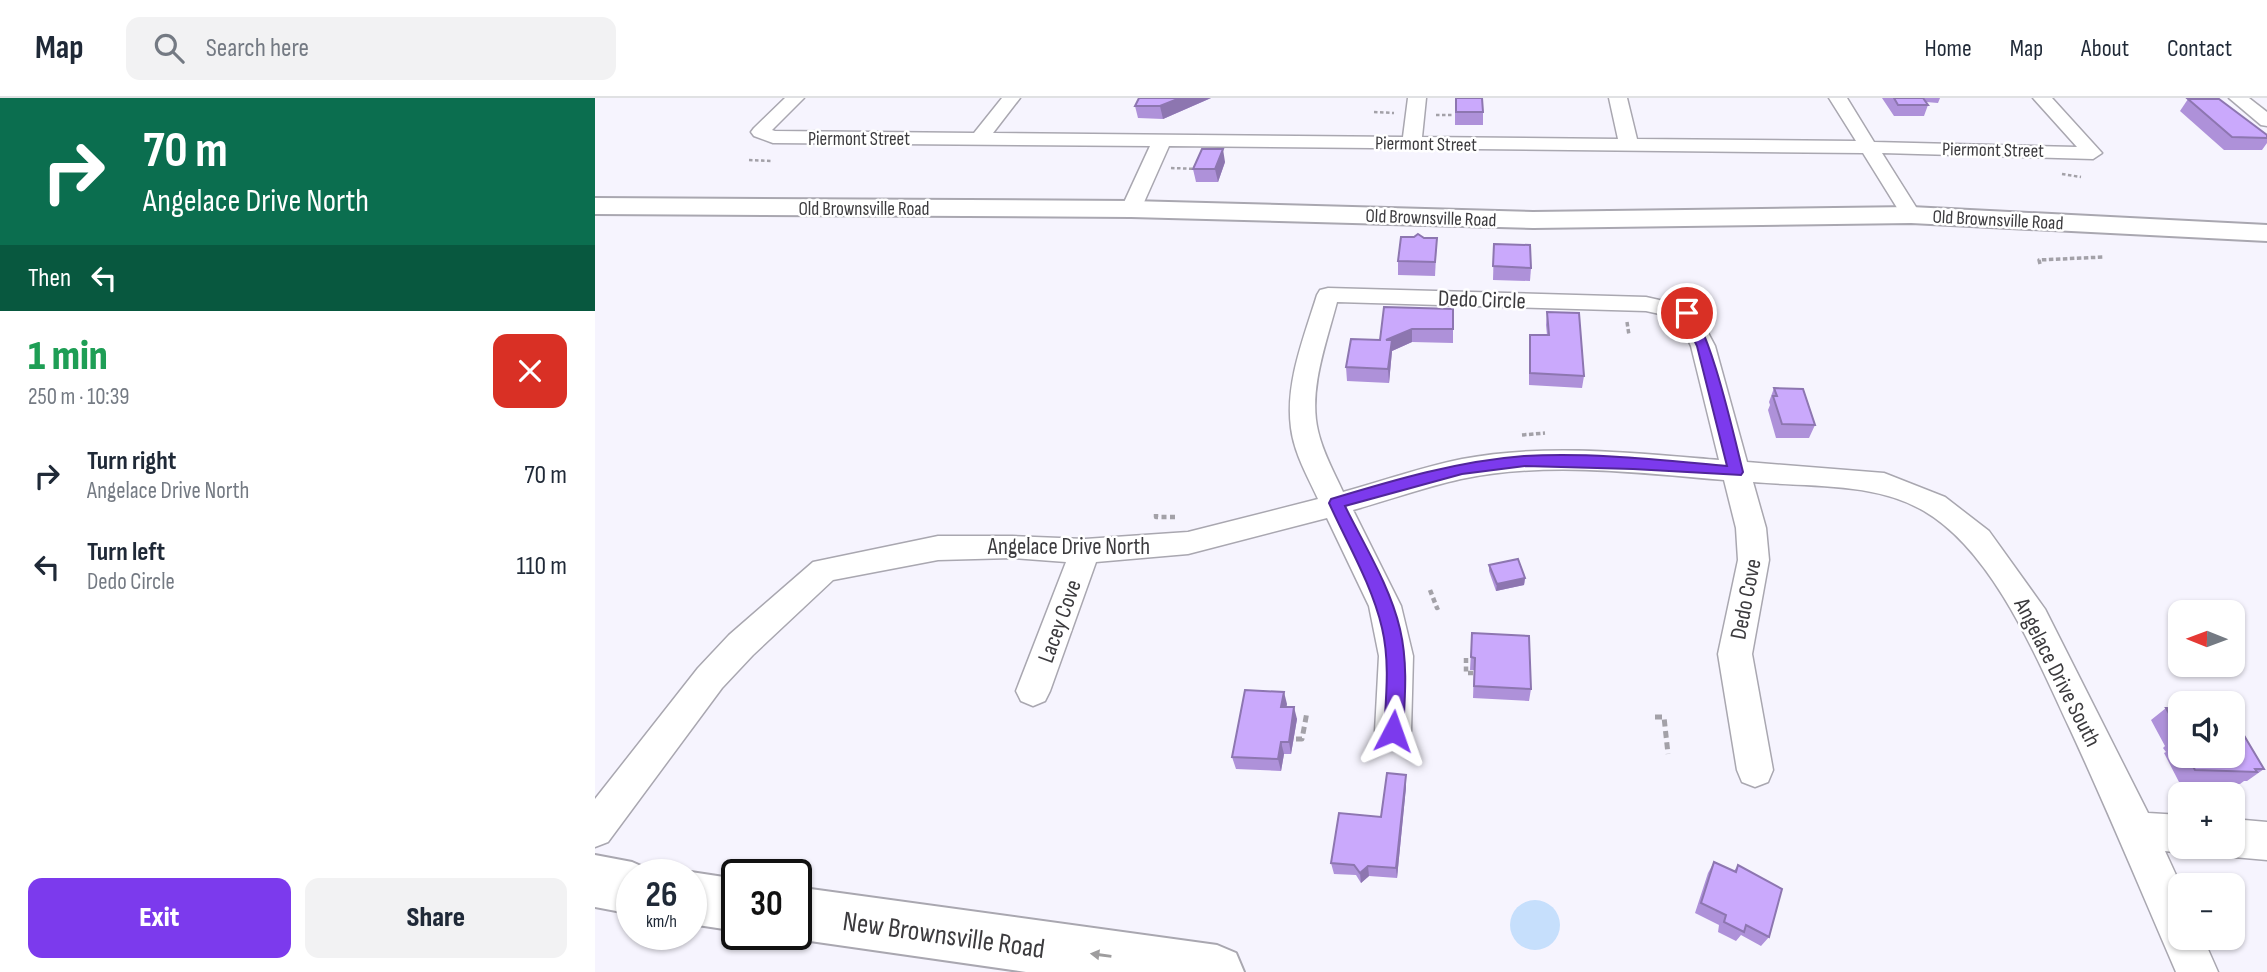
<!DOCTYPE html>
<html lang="en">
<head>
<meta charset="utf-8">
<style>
	body { margin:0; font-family:"Sofia Sans Condensed",sans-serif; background:#f2f2f3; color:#1f2937; height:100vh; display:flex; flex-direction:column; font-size:26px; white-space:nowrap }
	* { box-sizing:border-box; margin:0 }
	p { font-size:23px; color:#747a83 }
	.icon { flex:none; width:38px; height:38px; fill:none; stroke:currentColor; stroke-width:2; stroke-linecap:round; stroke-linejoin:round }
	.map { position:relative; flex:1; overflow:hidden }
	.sheet { display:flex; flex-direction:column; background:#fff; width:595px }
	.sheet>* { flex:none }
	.hud { background:#0b6e4f; color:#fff; overflow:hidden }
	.needle { width:46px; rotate:271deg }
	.fabs { position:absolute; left:1573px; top:502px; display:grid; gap:14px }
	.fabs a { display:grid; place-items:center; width:77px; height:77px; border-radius:14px; background:#fff; box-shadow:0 2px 5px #0004; font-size:35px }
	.speed { position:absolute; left:21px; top:761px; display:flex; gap:14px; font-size:35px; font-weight:700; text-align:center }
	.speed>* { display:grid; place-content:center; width:91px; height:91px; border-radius:50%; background:#fff; box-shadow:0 2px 5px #0004; line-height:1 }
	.speed small { font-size:18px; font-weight:400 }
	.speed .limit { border:4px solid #111; border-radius:10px; background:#fff; color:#111 }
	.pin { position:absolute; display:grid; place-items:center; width:60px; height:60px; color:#fff; margin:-30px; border:4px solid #fff; border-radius:50%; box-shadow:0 2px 7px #0007 }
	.me { position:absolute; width:77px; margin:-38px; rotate:4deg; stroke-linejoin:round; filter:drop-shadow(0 0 5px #0008) }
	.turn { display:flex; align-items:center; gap:24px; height:147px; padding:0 28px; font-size:32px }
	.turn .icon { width:91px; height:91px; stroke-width:2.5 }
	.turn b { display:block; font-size:49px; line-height:60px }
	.then { display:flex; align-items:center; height:66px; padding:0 28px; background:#0003; gap:14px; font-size:26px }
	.round { display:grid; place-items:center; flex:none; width:74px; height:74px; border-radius:14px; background:#f2f2f3 }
	.overview { display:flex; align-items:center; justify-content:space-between; height:119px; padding:0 28px }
	h1 { font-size:42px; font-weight:800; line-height:52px; color:#1e9e55 }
	.action { display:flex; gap:14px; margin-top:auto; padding:14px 28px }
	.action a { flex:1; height:80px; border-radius:14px; background:#7c3aed; color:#fff; font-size:28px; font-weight:800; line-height:80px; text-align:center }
	.action a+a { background:#f2f2f3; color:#1f2937 }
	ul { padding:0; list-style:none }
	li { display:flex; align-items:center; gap:21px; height:91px; padding:0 28px }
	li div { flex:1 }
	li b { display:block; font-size:26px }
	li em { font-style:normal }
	header { display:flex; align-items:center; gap:42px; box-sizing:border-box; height:98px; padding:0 35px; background:#fff; border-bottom:2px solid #e0e1e3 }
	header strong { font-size:33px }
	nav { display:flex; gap:38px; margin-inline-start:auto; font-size:24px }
	.search { width:490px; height:63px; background:#f2f2f3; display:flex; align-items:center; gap:18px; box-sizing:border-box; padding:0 24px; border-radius:14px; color:#747a83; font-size:26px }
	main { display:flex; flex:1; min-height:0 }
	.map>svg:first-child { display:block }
	.water { fill:#c6dffc }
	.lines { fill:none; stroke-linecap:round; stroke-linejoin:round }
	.street-casing { stroke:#a9a7b0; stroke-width:3 }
	.secondary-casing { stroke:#a9a7b0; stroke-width:4 }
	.path-far3 { stroke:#a3a1a8; stroke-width:2.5; stroke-dasharray:3.5 2.5; stroke-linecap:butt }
	.path-far2 { stroke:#a3a1a8; stroke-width:3.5; stroke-dasharray:4.5 2.5; stroke-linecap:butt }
	.path-far1 { stroke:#a3a1a8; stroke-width:4.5; stroke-dasharray:5 3.5; stroke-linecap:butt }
	.path { stroke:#a3a1a8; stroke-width:5; stroke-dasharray:7 4.5; stroke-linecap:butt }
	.street { fill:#fff; fill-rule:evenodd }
	.secondary { fill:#fff; fill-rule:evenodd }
	.wall { fill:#ae91d9 }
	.shaded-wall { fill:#8d76b0 }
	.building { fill:#caa9fc; stroke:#8d76b0; stroke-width:2 }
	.oneway { fill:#9e9d9e }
	.route { fill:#7c3aed; stroke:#51269a; stroke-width:2 }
	.labels { text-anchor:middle; stroke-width:5; stroke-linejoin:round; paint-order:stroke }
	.far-street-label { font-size:19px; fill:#3c3b3e; stroke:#fff }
	.street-label { font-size:23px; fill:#3c3b3e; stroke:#fff }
	.near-street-label { font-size:28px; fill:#3c3b3e; stroke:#fff }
</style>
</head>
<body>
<header>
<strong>Map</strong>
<div class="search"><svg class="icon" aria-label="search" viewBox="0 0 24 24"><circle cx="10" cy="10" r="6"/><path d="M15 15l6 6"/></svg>Search here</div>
<nav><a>Home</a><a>Map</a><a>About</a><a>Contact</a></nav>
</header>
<main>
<section class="sheet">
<div class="hud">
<div class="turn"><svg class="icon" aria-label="right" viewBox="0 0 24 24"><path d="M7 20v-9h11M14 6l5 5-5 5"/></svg><div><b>70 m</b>Angelace Drive North</div></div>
<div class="then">Then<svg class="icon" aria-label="left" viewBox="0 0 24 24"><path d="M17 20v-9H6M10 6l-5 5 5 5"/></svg></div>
</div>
<div class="overview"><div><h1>1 min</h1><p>250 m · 10:39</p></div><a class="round" style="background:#d93025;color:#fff"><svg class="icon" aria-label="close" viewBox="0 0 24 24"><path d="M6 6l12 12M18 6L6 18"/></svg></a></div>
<ul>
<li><svg class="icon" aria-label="right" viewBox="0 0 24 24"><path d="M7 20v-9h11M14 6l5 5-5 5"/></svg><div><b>Turn right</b><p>Angelace Drive North</p></div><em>70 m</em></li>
<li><svg class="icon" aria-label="left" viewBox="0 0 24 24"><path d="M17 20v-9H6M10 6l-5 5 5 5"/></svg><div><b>Turn left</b><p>Dedo Circle</p></div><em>110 m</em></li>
</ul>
<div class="action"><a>Exit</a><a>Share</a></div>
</section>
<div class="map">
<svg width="1672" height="874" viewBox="0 0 1672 874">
	<rect width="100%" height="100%" fill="#f6f4fe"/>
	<circle class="water" cx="940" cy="827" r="25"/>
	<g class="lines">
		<g class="street-casing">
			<g id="street">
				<polygon points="190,0 209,0 177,32 180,33 379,35 407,0 425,0 398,35 808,39 813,0 831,0 827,39 1023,41 1014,0 1032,0 1042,41 1261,43 1234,0 1252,0 1279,44 1482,49 1438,0 1457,0 1507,55 1498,61 1287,55 1326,117 1323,121 1309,121 1268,55 574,48 546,111 543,115 529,115 526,111 555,48 178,45 159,38 156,34 159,30"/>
				<polygon points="1634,0 1654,0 1672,14 1672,28 1666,27"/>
				<path d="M733 190 1051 199 1100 210 1120 248 1152 364 1289 375 1350 399 1394 433 1450 511 1553 715 1586 717V749H1600L1586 755 1570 753 1586 788V840H1608L1623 874H1581C1546 793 1512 711 1475 631 1442 561 1399 454 1329 413 1280 384 1214 389 1158 384L1171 430 1174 462 1157 556 1178 672 1173 684 1160 689 1147 684 1142 672 1123 556 1143 462 1141 430 1129 382C1044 375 951 363 866 381 830 389 794 402 758 412L806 508 818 558 816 633 810 644 798 649 786 644 780 633 784 558 774 508 732 420 593 456 501 464 455 593 450 603 438 608 426 603 421 593 471 464 417 460 343 462 238 482 158 557 127 590 13 744 0 749V701L103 570 134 537 218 464 343 438H417L490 441 593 434 723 401C713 379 699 355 696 330 690 285 709 239 722 197L725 192ZM742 204 1051 213 1083 220 1096 248 1124 362C1040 355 951 345 867 361 827 369 788 383 748 394 739 374 728 355 723 333 713 292 732 243 742 204Z"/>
				<polygon points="1638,721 1672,724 1672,762 1638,759 1624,753 1623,749 1638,749"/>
			</g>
		</g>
		<g class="secondary-casing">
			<g id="secondary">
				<polygon points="0,100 536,103 938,114 1316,109 1672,127 1672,143 1316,125 938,130 536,119 0,116"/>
				<polygon points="0,757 37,764 55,772 57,777 37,777 37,816 0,809"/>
				<polygon points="96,774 142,781 142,833 96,826 96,777 89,777"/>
				<polygon points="201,789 622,847 641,855 649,874 431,874 201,841 190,836 201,836"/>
			</g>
		</g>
		<g class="path-far3">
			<polyline points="779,14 799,15"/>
			<polyline points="841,17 858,17"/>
			<polyline points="154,62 178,63"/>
			<polyline points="576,70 602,71"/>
			<polyline points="1467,76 1486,79"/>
		</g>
		<g class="path-far2">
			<polyline points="1445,166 1444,162 1509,159"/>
			<polyline points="1032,224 1034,237"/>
			<polyline points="927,337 950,335"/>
		</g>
		<g class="path-far1">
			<polyline points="561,416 561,419 581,419"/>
			<polyline points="835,492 842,510 844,509"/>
			<polyline points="871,560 871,575 885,575"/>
		</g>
		<g class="path">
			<polyline points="1060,619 1069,619 1073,656"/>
			<polyline points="701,641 707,641 712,614"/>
		</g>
		<use href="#street" class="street"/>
		<use href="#secondary" class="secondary"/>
	</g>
	<g class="wall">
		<polygon points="616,0 568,21 543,20 540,8"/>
		<polygon points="860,0 888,14 888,27 860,27"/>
		<polygon points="1287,0 1345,0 1343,5 1331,4 1333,7 1329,18 1299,18"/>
		<polygon points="1593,1 1672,37 1672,45 1667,52 1629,52 1585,13"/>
		<polygon points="630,64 623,84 601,84 598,71"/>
		<polygon points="819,139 842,140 840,178 803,177 803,163"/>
		<polygon points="899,146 936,170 935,183 898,182"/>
		<polygon points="858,211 858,245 817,244 797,253 794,285 752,283 751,269 785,242"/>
		<polygon points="952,214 989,278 987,290 934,287 934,250 935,237 952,237 951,227"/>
		<polygon points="1179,290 1220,327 1214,340 1181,340 1173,312 1175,307 1174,304"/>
		<polygon points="894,467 930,480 929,487 901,493 894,473"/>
		<polygon points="877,535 936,591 934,603 878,600 879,572 875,572"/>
		<polygon points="692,606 691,609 702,621 696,656 689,656 686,673 641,671 637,659"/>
		<polygon points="1571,610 1586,611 1586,658 1638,658 1669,671 1652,683 1649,683 1645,686 1584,684 1569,655 1571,654 1568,650 1570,648 1556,622"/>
		<polygon points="811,677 811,689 802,780 774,778 766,785 761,777 739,776 736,765 786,719"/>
		<polygon points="1119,764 1139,773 1143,767 1174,839 1166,848 1146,837 1141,843 1123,834 1124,827 1100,815 1113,775"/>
	</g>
	<g class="shaded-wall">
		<polygon points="585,0 616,0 568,21 565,8"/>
		<polygon points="628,51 630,64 623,84 620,71"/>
		<polygon points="817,231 817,244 797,253 794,285 791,242"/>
		<polygon points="930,480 929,487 901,493 902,486"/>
		<polygon points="689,594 692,606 689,621 686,609"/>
		<polygon points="699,609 702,621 696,656 694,644"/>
		<polygon points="686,644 689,656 686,673 683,661"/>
		<polygon points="811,677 811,689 802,780 801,770"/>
		<polygon points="773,768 774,778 766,785 765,775"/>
	</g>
	<g class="building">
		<polygon points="544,0 585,0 565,8 540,8"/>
		<polygon points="861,0 887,0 888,14 861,14"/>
		<polygon points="1299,0 1328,0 1333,7 1303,7"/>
		<polygon points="1593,1 1624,1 1672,37 1672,40 1637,39"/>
		<polygon points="607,51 628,51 620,71 598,71"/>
		<polygon points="823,136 829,140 842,140 840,164 803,163 806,139 819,139"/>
		<polygon points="899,146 935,147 936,170 898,168"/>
		<polygon points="789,209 858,211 858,231 817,231 791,242 797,242 793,271 751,269 756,241 785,242"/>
		<polygon points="952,214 984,215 989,278 935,275 935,237 954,237"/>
		<polygon points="1179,290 1208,291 1220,327 1187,326 1178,298 1182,298"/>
		<polygon points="923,461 930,480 902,486 894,467"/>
		<polygon points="877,535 934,538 936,591 879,588 880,560 876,559"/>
		<polygon points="650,592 689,594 686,609 699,609 694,644 686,644 683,661 637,659"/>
		<polygon points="1571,610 1586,611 1586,637"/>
		<polygon points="1638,626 1644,629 1669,671 1660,671 1662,674 1600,672 1592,658 1638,658"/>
		<polygon points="792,675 811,677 801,770 773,768 765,775 759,767 736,765 744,715 786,719"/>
		<polygon points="1119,764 1141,774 1143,767 1187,791 1174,839 1151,827 1149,834 1129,824 1131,817 1106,805"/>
	</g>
	<defs><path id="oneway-solid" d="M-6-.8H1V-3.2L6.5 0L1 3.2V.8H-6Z" transform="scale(1.75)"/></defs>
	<use class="oneway" href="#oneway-solid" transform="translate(506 857) rotate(-172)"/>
	<path class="route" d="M1092 211C1113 219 1141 347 1148 374L1146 377 1038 371 930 368 867 376 750 408C769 447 795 488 805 531 813 565 810 599 808 633L805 639 798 641 791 639 789 633C791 599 795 564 787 530 777 487 752 445 734 405L736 401C799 382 863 363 929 358 996 354 1065 362 1132 368L1102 248 1086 215Z"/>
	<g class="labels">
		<g class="far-street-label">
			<text x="264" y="47">Piermont Street</text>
			<text transform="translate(831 45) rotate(1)" y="7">Piermont Street</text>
			<text transform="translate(1398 51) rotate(1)" y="7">Piermont Street</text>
			<text x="269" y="117">Old Brownsville Road</text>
			<text transform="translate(836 119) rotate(2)" y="7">Old Brownsville Road</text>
			<text transform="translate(1403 121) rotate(3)" y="7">Old Brownsville Road</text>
		</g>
		<g class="street-label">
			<text transform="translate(887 201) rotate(2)" y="8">Dedo Circle</text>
			<text x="474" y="456">Angelace Drive North</text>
			<text transform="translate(1150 501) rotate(-79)" y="8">Dedo Cove</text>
			<text transform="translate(464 523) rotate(-70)" y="8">Lacey Cove</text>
			<text transform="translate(1463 574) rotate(63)" y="8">Angelace Drive South</text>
		</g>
		<g class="near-street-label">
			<text transform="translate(349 836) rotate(8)" y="10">New Brownsville Road</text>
		</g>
	</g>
</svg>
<div class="fabs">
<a><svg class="needle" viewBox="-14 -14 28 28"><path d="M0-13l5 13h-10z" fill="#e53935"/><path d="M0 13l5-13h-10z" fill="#747a83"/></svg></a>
<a><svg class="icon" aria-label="sound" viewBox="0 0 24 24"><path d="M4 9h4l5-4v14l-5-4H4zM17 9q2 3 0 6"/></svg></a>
<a>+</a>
<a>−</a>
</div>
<div class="speed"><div>26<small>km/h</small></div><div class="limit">30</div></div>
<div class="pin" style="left:1092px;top:215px;background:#d93025"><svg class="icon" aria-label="arrive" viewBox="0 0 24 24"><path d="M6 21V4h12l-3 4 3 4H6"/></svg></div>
<svg class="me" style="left:798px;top:633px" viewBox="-20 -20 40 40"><path d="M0-17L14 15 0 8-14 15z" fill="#7c3aed" stroke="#fff" stroke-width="4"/></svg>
</div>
</main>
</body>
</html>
